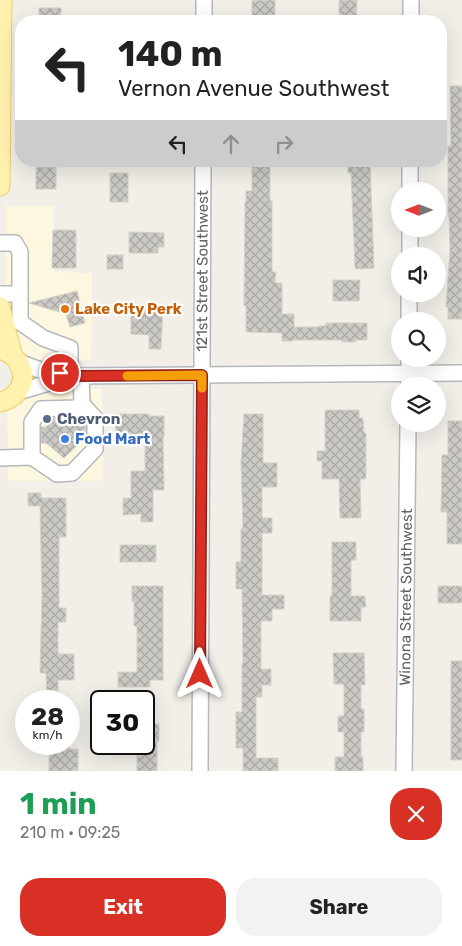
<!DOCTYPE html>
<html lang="en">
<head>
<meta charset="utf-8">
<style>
	body { margin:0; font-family:Rubik,sans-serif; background:#f2f2f2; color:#222; height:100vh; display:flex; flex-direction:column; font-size:19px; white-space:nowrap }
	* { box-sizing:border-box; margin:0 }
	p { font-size:16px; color:#767676 }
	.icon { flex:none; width:28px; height:28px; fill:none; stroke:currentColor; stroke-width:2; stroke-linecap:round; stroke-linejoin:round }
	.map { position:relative; height:771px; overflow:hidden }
	.sheet { display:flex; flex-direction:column; background:#fff; flex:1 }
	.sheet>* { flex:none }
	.banner { position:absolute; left:15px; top:15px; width:432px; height:152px; border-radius:20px; box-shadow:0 5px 20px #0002; background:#fff; color:#222; overflow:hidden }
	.needle { width:32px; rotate:270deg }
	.tools { position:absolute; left:391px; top:182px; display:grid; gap:10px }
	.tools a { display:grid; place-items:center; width:55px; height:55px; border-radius:50%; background:#fff; box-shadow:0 5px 20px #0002; font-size:25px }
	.speed { position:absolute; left:15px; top:690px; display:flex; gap:10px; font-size:25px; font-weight:700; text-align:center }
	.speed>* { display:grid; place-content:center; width:65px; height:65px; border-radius:50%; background:#fff; box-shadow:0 5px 20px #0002; line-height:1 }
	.speed small { font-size:12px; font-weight:400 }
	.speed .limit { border:2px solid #111; border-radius:8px; background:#fff; color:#111 }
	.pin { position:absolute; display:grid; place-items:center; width:42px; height:42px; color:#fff; margin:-21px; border:2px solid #fff; border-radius:50%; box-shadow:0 1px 5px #0007 }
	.me { position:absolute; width:55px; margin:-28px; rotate:0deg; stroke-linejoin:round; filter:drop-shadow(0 0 4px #0008) }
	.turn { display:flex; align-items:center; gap:18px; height:105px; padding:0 20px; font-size:22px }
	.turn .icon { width:65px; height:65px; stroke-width:2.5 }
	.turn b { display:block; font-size:35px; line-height:42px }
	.lanes { display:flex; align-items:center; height:48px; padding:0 20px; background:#0003; justify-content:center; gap:25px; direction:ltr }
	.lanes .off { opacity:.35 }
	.round { display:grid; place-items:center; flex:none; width:52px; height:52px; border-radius:20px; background:#f2f2f2 }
	.overview { display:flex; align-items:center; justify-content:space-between; height:85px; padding:0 20px }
	h1 { font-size:30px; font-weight:700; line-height:38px; color:#1e9e55 }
	.action { display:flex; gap:10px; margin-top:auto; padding:10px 20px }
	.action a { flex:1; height:58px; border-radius:20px; background:#d93025; color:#fff; font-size:20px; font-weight:700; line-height:58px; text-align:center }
	.action a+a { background:#f2f2f2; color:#222 }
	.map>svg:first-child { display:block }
	.commercial { fill:#fef7e0 }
	.building { fill:url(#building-cross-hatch); stroke:#d6d1c6 }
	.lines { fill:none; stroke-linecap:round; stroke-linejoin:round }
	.minor-casing { stroke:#b5b8bc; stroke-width:18 }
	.major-casing { stroke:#f2c960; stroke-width:21 }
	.minor { stroke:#fff; stroke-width:15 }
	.major { stroke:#fff2af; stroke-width:19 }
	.route-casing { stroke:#8d1f18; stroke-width:12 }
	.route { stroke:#d93025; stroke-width:9 }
	.slow { stroke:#f59e0b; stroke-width:9 }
	.food-dot { fill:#e8710a; stroke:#fff; stroke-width:2 }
	.service-dot { fill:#5c6f8a; stroke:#fff; stroke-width:2 }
	.shop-dot { fill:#3f7fe0; stroke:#fff; stroke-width:2 }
	.labels { text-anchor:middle; stroke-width:4.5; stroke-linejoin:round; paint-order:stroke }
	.street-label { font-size:15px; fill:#5f6368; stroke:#fff }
	.food-label { font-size:15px; font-weight:bold; fill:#c56008; stroke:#fff; text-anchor:start }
	.service-label { font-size:15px; font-weight:bold; fill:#4e5e75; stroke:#fff; text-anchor:start }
	.shop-label { font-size:15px; font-weight:bold; fill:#366cbe; stroke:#fff; text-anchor:start }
</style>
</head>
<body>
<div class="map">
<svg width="462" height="771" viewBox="0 0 462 771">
	<defs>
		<pattern id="building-cross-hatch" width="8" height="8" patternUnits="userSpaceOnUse" patternTransform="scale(1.25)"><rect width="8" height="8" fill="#cccac5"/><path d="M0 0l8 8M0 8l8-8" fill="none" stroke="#a9a8a4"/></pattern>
	</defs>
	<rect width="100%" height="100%" fill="#f1efe8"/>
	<g class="commercial">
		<polygon points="6,206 54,206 54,272 92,273 91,360 18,360 6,343"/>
		<polygon points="7,389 102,389 103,481 8,481"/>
	</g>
	<g class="building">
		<rect x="252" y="0" width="23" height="20"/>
		<polygon points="339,0 357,0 356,21 339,21"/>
		<rect x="39" y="8" width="22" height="13"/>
		<polygon points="450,86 462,86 462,319 448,319 448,307 446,307 450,251 449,217 448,217 448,146 451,146"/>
		<polygon points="252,161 270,161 270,201 272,201 272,272 276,272 275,283 282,283 282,314 294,314 294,327 318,327 318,326 326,326 326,323 367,323 367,340 356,340 356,342 342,342 342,340 294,340 294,341 282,341 282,333 246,332 246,306 244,305 245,202 246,202 246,191 252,191"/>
		<polygon points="348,161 370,161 374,268 355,269 351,173 348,173"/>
		<rect x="36" y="167" width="20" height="22"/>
		<rect x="110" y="173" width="18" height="29"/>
		<polygon points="53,230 76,230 76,268 52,268"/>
		<polygon points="129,232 164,233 164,247 158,247 158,253 129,253"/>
		<rect x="107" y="255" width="16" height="14"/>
		<polygon points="333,280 360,280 359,301 333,301"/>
		<polygon points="77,291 85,323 70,327 66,314 29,303"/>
		<polygon points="131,305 163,305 161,349 149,349 149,335 131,334"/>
		<polygon points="325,410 359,410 359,418 363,418 364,433 366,433 366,479 360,479 361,518 340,518 339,479 322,479 322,461 317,461 317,451 325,451"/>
		<polygon points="115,414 149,414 149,416 164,416 164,437 163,437 164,490 153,490 153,522 141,522 141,514 123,515 123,498 131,498 131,471 145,471 145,437 116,437"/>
		<polygon points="244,414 263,414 263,463 277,463 277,487 262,487 262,518 272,518 272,533 262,533 262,595 284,595 284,609 272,609 272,621 261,621 261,669 271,669 271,685 262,685 262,697 256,697 256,758 278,758 278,771 243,771 243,748 236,748 236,712 242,712 242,663 243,663 242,589 236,589 236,562 241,562 241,529 243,529 241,463"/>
		<polygon points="73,417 76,417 86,427 86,437 64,458 46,443 41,443 41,427 47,427 47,418 63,418 63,427"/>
		<polygon points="448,421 462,421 462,544 447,544 447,512 441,512 442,455 448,455"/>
		<polygon points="28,493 41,493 41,498 66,498 66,537 59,537 59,608 66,608 66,622 58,622 58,654 74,654 74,680 58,680 58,701 47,701 46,673 40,673 42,598 40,506 28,506"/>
		<polygon points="332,542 356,542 356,560 351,560 351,596 365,596 366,607 361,607 361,621 330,621 330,596 332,596"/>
		<rect x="120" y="545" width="36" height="17"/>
		<polygon points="132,586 163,586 163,680 150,680 150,687 118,687 118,672 137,672 137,626 134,626 134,602 132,602"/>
		<rect x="438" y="586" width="24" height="17"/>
		<polygon points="333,653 364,653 365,685 361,685 361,709 364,709 364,732 361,732 361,757 363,757 363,771 335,771 335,757 344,757 344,732 338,732 338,716 344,716 344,684 334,684"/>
		<rect x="451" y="661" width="11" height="99"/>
		<polygon points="144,724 159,724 159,741 157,741 157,771 137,771 137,744 144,744"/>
		<polygon points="49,745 69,745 69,749 78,749 78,771 49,771"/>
	</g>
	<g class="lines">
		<g class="minor-casing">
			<g id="minor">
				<polyline points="204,21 204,0"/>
				<polyline points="411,21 411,0"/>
				<polyline points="410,191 410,161"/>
				<polyline points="0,243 15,243 20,252 20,322 43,338 70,348 70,375"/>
				<polyline points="410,256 410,229"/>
				<polyline points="0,294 20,294"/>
				<polyline points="409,321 409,294"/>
				<polyline points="19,362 40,370 74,376 462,373"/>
				<polyline points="409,386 409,359"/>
				<polyline points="18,392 69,377"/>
				<polyline points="32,457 32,422 41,409 76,408 82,404"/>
				<polyline points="0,458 32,457 57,474 72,473 95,449 95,418 82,404 81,376"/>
				<path id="s1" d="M200 771 203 161"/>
				<path id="s2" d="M404 771 408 424"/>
			</g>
		</g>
		<g class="major-casing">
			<g id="major">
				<polyline points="0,186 2,0"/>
				<polyline points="0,307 12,354"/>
				<path d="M0 349C29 358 31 395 0 402"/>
			</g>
		</g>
		<use href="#minor" class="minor"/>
		<use href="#major" class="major"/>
	</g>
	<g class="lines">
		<g class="route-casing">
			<polyline id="route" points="60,373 74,376 202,375 200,674"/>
		</g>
		<use href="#route" class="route"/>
		<polyline class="slow" points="127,376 202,375 202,388"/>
	</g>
	<circle class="food-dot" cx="65" cy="309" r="5"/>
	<circle class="service-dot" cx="47" cy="419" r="5"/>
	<circle class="shop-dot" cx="65" cy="439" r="5"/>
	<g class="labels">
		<g class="street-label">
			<text dy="5" stroke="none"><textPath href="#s1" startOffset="500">121st Street Southwest</textPath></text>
			<text dy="5" stroke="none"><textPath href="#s2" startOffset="174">Winona Street Southwest</textPath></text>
		</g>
		<g class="food-label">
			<text x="75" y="314">Lake City Perk</text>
		</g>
		<g class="service-label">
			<text x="57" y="424">Chevron</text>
		</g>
		<g class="shop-label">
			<text x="75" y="444">Food Mart</text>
		</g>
	</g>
</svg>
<div class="tools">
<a><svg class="needle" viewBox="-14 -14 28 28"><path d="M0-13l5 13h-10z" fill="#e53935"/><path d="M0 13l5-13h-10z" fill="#767676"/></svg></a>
<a><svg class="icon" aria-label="sound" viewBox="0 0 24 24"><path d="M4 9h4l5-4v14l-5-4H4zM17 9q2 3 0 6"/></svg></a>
<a><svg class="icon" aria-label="search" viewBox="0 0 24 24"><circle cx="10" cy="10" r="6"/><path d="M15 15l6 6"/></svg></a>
<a><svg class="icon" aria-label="layers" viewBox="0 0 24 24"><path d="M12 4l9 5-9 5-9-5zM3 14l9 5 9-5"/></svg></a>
</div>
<div class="speed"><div>28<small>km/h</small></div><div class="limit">30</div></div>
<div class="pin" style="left:60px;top:373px;background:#d93025"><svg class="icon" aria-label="arrive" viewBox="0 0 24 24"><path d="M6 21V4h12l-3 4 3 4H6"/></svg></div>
<svg class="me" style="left:200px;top:674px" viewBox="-20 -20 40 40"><path d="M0-17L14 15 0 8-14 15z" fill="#d93025" stroke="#fff" stroke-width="4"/></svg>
<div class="banner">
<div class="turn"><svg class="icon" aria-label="left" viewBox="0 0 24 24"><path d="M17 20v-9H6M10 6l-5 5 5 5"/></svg><div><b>140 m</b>Vernon Avenue Southwest</div></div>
<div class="lanes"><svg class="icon" aria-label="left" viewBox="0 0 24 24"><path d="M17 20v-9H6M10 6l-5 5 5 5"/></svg><svg class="icon off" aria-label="ahead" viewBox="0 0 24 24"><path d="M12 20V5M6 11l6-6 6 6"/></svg><svg class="icon off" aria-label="right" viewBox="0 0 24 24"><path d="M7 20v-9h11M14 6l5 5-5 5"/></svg></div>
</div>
</div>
<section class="sheet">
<div class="overview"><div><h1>1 min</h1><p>210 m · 09:25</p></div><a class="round" style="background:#d93025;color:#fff"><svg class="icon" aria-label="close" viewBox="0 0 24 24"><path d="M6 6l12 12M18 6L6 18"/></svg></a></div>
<div class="action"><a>Exit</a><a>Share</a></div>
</section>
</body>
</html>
